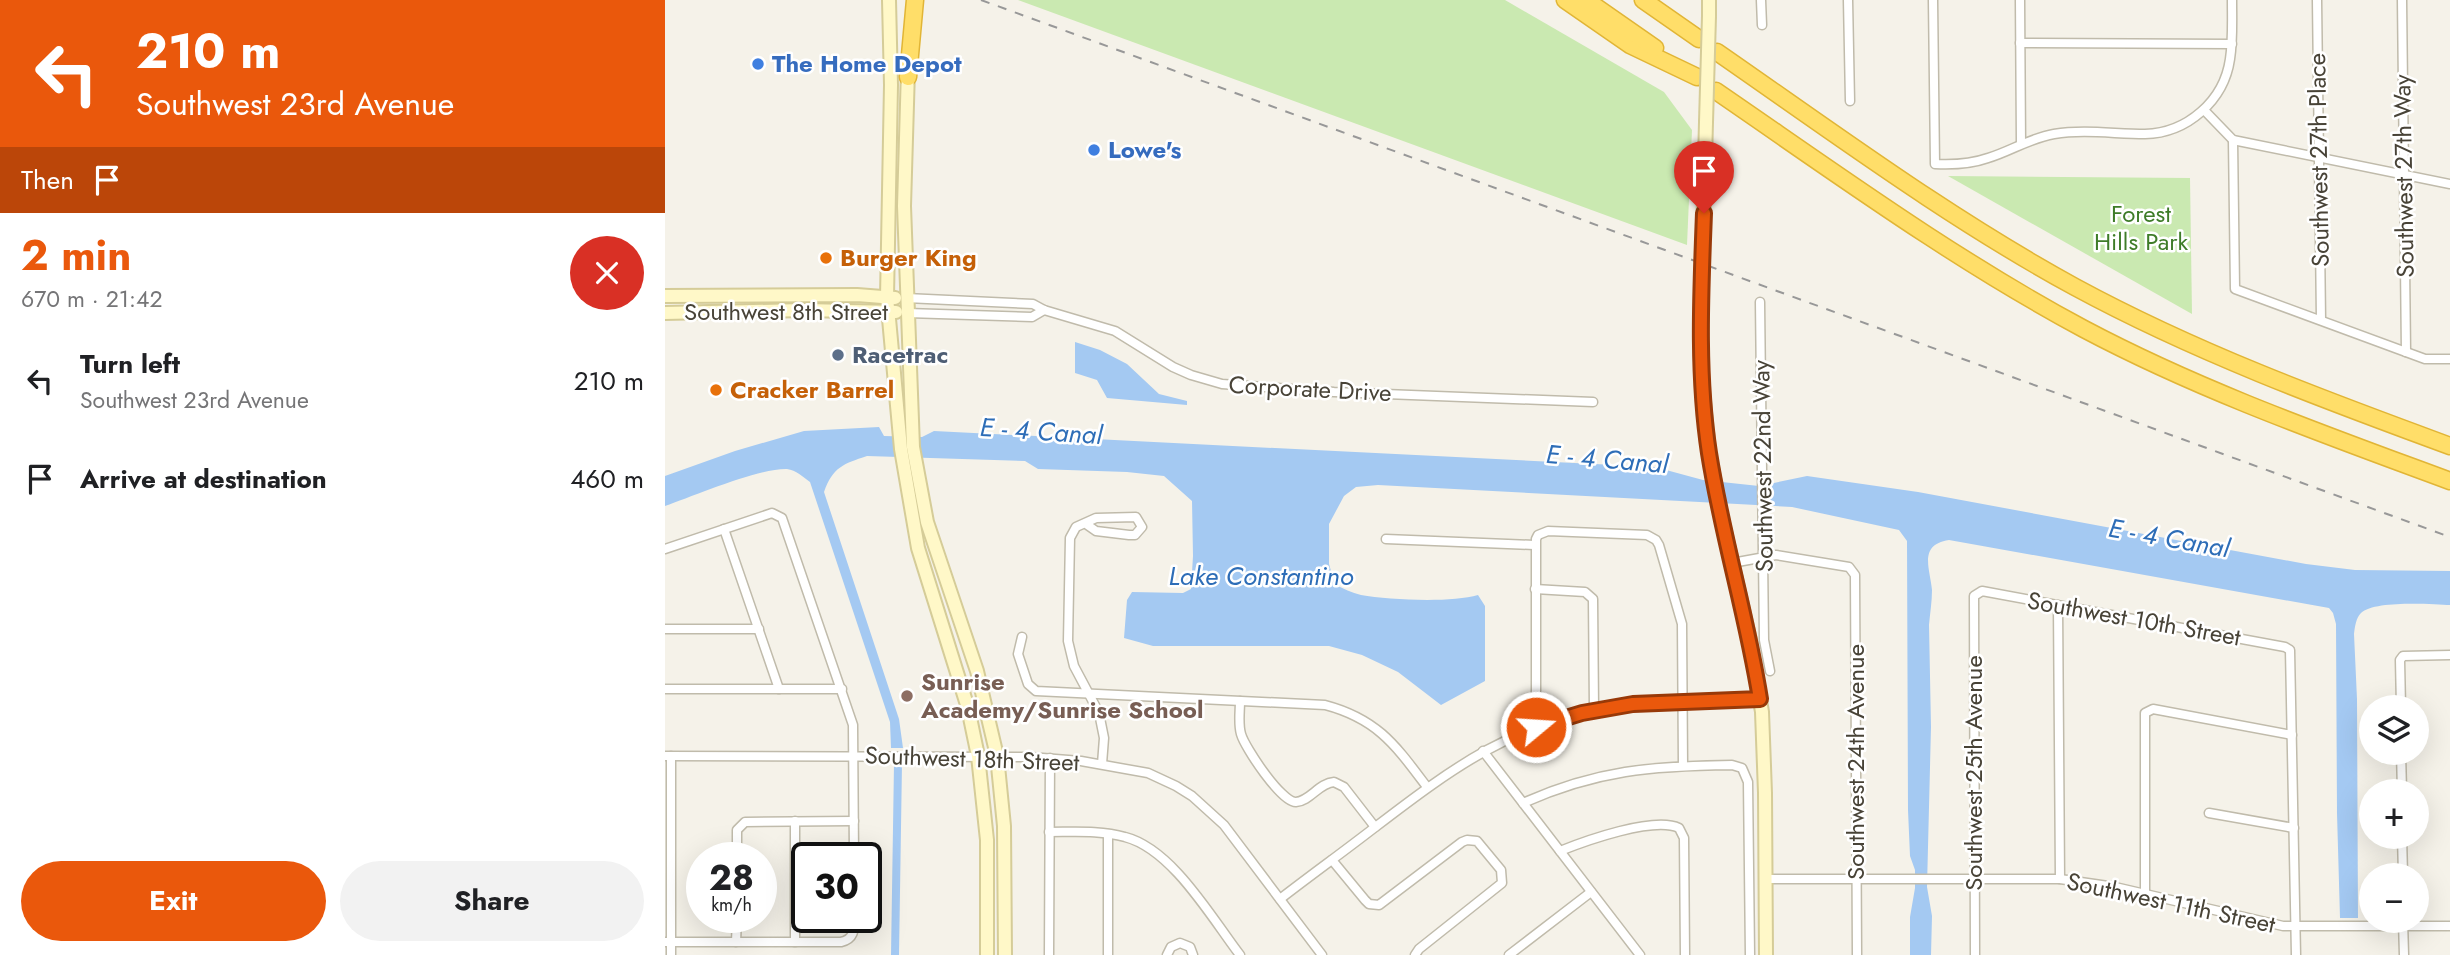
<!DOCTYPE html>
<html lang="en">
<head>
<meta charset="utf-8">
<style>
	body { margin:0; font-family:Jost,sans-serif; background:#f2f2f2; color:#202124; height:100vh; display:flex; flex-direction:column; font-size:26px; white-space:nowrap }
	* { box-sizing:border-box; margin:0 }
	p { font-size:23px; color:#757577 }
	.icon { flex:none; width:38px; height:38px; fill:none; stroke:currentColor; stroke-width:2; stroke-linecap:round; stroke-linejoin:round }
	.map { position:relative; flex:1; overflow:hidden }
	.sheet { display:flex; flex-direction:column; background:#fff; width:665px }
	.sheet>* { flex:none }
	.banner { background:#ea580c; color:#fff; overflow:hidden }
	.controls { position:absolute; left:1694px; top:695px; display:grid; gap:14px }
	.controls a { display:grid; place-items:center; width:70px; height:70px; border-radius:50%; background:#fff; box-shadow:0 7px 28px #0002; font-size:35px }
	.speed { position:absolute; left:21px; top:842px; display:flex; gap:14px; font-size:35px; font-weight:700; text-align:center }
	.speed>* { display:grid; place-content:center; width:91px; height:91px; border-radius:50%; background:#fff; box-shadow:0 7px 28px #0002; line-height:1 }
	.speed small { font-size:18px; font-weight:400 }
	.speed .limit { border:4px solid #111; border-radius:10px; background:#fff; color:#111 }
	.pin { position:absolute; display:grid; place-items:center; width:60px; height:60px; color:#fff; margin:-72px -30px; border-radius:50% 50% 50% 0; rotate:-45deg; box-shadow:0 0 7px #0007 }
	.pin .icon { rotate:45deg }
	.me { position:absolute; width:77px; margin:-38px; rotate:72deg; stroke-linejoin:round; filter:drop-shadow(0 0 5px #0008) }
	.turn { display:flex; align-items:center; gap:24px; height:147px; padding:0 21px; font-size:32px }
	.turn .icon { width:91px; height:91px; stroke-width:2.5 }
	.turn b { display:block; font-size:49px; line-height:60px }
	.then { display:flex; align-items:center; height:66px; padding:0 21px; background:#0003; gap:14px; font-size:26px }
	.round { display:grid; place-items:center; flex:none; width:74px; height:74px; border-radius:37px; background:#f2f2f2 }
	.headline { display:flex; align-items:center; justify-content:space-between; height:119px; padding:0 21px }
	h1 { font-size:42px; font-weight:700; line-height:52px; color:#ea580c }
	.cta { display:flex; gap:14px; margin-top:auto; padding:14px 21px }
	.cta a { flex:1; height:80px; border-radius:42px; background:#ea580c; color:#fff; font-size:28px; font-weight:700; line-height:80px; text-align:center }
	.cta a+a { background:#f2f2f2; color:#202124 }
	ul { padding:0; list-style:none }
	li { display:flex; align-items:center; gap:21px; height:98px; padding:0 21px }
	li div { flex:1 }
	li b { display:block; font-size:26px }
	li em { font-style:normal }
	main { display:flex; flex:1; min-height:0 }
	.map>svg:first-child { display:block }
	.green { fill:#cae9b1 }
	.water { fill:#a4c9f2 }
	.lines { fill:none; stroke-linecap:round; stroke-linejoin:round }
	.canal { stroke:#a4c9f2; stroke-width:8 }
	.street-casing { stroke:#c0bbab; stroke-width:11 }
	.secondary-casing { stroke:#d5cc98; stroke-width:16 }
	.highway-casing { stroke:#e1b536; stroke-width:19 }
	.street { stroke:#fff; stroke-width:8 }
	.secondary { stroke:#fff8c8; stroke-width:12 }
	.highway { stroke:#ffde69; stroke-width:16 }
	.rail { stroke:#989898; stroke-width:2; stroke-dasharray:9 9; stroke-linecap:butt }
	.secondary-bridge-casing { stroke:#d5cc98; stroke-width:16; stroke-linecap:butt }
	.secondary-bridge { stroke:#fff8c8; stroke-width:12 }
	.route-casing { stroke:#983908; stroke-width:18 }
	.route { stroke:#ea580c; stroke-width:12 }
	.shop-dot { fill:#3f7fe0; stroke:#fff; stroke-width:2.5 }
	.food-dot { fill:#e8710a; stroke:#fff; stroke-width:2.5 }
	.service-dot { fill:#5c6f8a; stroke:#fff; stroke-width:2.5 }
	.education-dot { fill:#8d6e63; stroke:#fff; stroke-width:2.5 }
	.labels { text-anchor:middle; stroke-width:5; stroke-linejoin:round; paint-order:stroke }
	.shop-label { font-size:24px; font-weight:bold; fill:#366cbe; stroke:#fff; text-anchor:start }
	.street-label { font-size:24px; fill:#484337; stroke:#fff }
	.park-label { font-size:24px; fill:#3e7c28; stroke:#fff }
	.food-label { font-size:24px; font-weight:bold; fill:#c56008; stroke:#fff; text-anchor:start }
	.service-label { font-size:24px; font-weight:bold; fill:#4e5e75; stroke:#fff; text-anchor:start }
	.education-label { font-size:24px; font-weight:bold; fill:#785e54; stroke:#fff; text-anchor:start }
	.water-label { font-size:26px; font-style:italic; fill:#2d6db7; stroke:#fff }
</style>
</head>
<body>
<main>
<section class="sheet">
<div class="banner">
<div class="turn"><svg class="icon" aria-label="left" viewBox="0 0 24 24"><path d="M17 20v-9H6M10 6l-5 5 5 5"/></svg><div><b>210 m</b>Southwest 23rd Avenue</div></div>
<div class="then">Then<svg class="icon" aria-label="arrive" viewBox="0 0 24 24"><path d="M6 21V4h12l-3 4 3 4H6"/></svg></div>
</div>
<div class="headline"><div><h1>2 min</h1><p>670 m · 21:42</p></div><a class="round" style="background:#d93025;color:#fff"><svg class="icon" aria-label="close" viewBox="0 0 24 24"><path d="M6 6l12 12M18 6L6 18"/></svg></a></div>
<ul>
<li><svg class="icon" aria-label="left" viewBox="0 0 24 24"><path d="M17 20v-9H6M10 6l-5 5 5 5"/></svg><div><b>Turn left</b><p>Southwest 23rd Avenue</p></div><em>210 m</em></li>
<li><svg class="icon" aria-label="arrive" viewBox="0 0 24 24"><path d="M6 21V4h12l-3 4 3 4H6"/></svg><div><b>Arrive at destination</b></div><em>460 m</em></li>
</ul>
<div class="cta"><a>Exit</a><a>Share</a></div>
</section>
<div class="map">
<svg width="1785" height="955" viewBox="0 0 1785 955">
	<rect width="100%" height="100%" fill="#f5f2e9"/>
	<g class="green">
		<polygon points="353,0 840,0 999,92 1027,130 1022,245"/>
		<polygon points="1283,176 1525,178 1527,314"/>
	</g>
	<g class="water">
		<polygon points="410,342 435,350 462,364 494,394 522,401 522,405 442,398 432,380 410,373"/>
		<path d="M214 427 219 436 257 437 269 431 990 467 1038 480 1094 486 1142 476 1253 492 1641 564 1690 570 1785 571V605C1767 604 1709 600 1696 613 1691 618 1690 626 1689 634L1692 699 1693 918H1675L1672 813 1671 624 1668 613 1664 608 1284 540C1253 545 1265 568 1267 590 1267 602 1265 613 1264 625L1266 727 1262 887 1267 916 1266 955H1245V917L1250 888V870L1245 856 1243 810 1242 541 1234 530 1127 507 713 485 691 487 679 496 664 524V564L670 585C678 588 687 593 696 595 724 600 786 603 813 595L820 606V681L776 705 733 672 697 655 664 646H488L459 638 462 600 467 592 518 593 526 589 528 556 527 501 499 476 462 472 373 469 360 461 202 456C178 464 168 467 159 492L234 719 238 748H226L225 722 145 482C138 477 131 470 122 469 94 468 29 496 0 506V476L70 451 139 431Z"/>
	</g>
	<g class="lines">
		<polyline class="canal" points="230,955 233,764"/>
		<g class="street-casing">
			<g id="street">
				<polyline points="1096,0 1097,25"/>
				<polyline points="1183,0 1185,101"/>
				<path d="M1268 0 1270 164C1289 165 1306 164 1323 158 1346 151 1365 138 1389 134 1419 129 1450 134 1480 134 1522 133 1559 101 1565 59 1568 40 1567 19 1567 0"/>
				<polyline points="1355,0 1356,144"/>
				<polyline points="1652,0 1656,320"/>
				<polyline points="1737,0 1741,352"/>
				<polyline points="1355,43 1567,44"/>
				<polyline points="1539,110 1568,140 1785,184"/>
				<polyline points="1568,140 1570,289 1760,359 1785,359"/>
				<polyline points="241,298 368,304 379,310 450,331 508,367 526,375 557,384 669,392 928,402"/>
				<polyline points="1095,302 1099,640 1105,671"/>
				<polyline points="242,313 367,317 379,310"/>
				<polyline points="421,524 431,531 464,535 470,535 477,527 471,517 431,518 411,527 405,538 403,641 409,666 434,713 439,738 437,764"/>
				<polyline points="59,529 114,689"/>
				<polyline points="721,539 869,545"/>
				<polyline points="0,549 107,513 117,518 188,725 189,858"/>
				<polyline points="1067,563 1111,555 1184,567 1190,575 1192,955"/>
				<polyline points="870,589 920,592 928,599 929,710"/>
				<polyline points="1393,605 1395,879"/>
				<polyline points="0,629 94,629"/>
				<path d="M357 637 353 654 363 684 371 691 660 705C713 719 731 746 762 787"/>
				<polyline points="0,689 177,689"/>
				<path d="M575 701C575 712 573 724 576 734 580 748 617 803 631 802 645 801 654 783 669 782L679 787 710 827"/>
				<polyline points="1736,707 1735,660 1738,656 1785,655"/>
				<polyline points="871,727 871,539 873,535 883,531 982,535 991,540 994,545 1017,624 1018,765"/>
				<polyline points="818,751 975,955"/>
				<polyline points="1736,752 1737,791"/>
				<polyline points="0,756 365,757 416,761 483,773 511,786 527,796 559,825 657,955"/>
				<path d="M858 803C932 770 987 766 1067 765L1077 768 1083 782 1085 955"/>
				<polyline points="1544,813 1629,828"/>
				<path d="M384 832C409 832 436 830 460 837 507 849 546 917 575 955"/>
				<polyline points="1737,836 1738,875"/>
				<path d="M895 851C920 841 989 816 1014 828L1019 838 1020 955"/>
				<polyline points="72,858 72,830 80,822 189,821"/>
				<polyline points="667,860 700,900 704,904 714,905 797,842 802,840 812,841 836,870 837,883 754,949 750,955"/>
				<polyline points="1101,879 1395,879 1450,887 1618,926 1785,926"/>
				<polyline points="1480,894 1480,713 1488,709 1627,735"/>
				<path d="M615 899C646 875 678 852 709 828 790 766 848 723 952 706 1000 698 1048 705 1095 699"/>
				<polyline points="1738,920 1739,955"/>
				<path d="M0 942H176C190 939 189 929 189 917"/>
				<polyline points="71,942 72,917"/>
				<polyline points="130,942 130,821"/>
				<polyline points="6,955 6,756"/>
				<polyline points="384,955 385,758"/>
				<polyline points="443,955 443,834"/>
				<polyline points="502,955 506,947 515,943 525,947 528,955"/>
				<polyline points="844,955 926,892"/>
				<polyline points="1310,955 1309,596 1317,591 1620,647 1625,650 1631,955"/>
			</g>
		</g>
		<g class="secondary-casing">
			<g id="secondary">
				<polyline points="224,0 226,85 222,297 236,449 253,548 303,708 313,756 322,840 322,955"/>
				<polyline points="1044,16 1044,0"/>
				<polyline points="243,70 239,206 248,447 262,522 312,671 332,756 339,826 340,955"/>
				<polyline points="1038,236 1041,122"/>
				<polyline points="1037,282 1036,371 1044,452 1056,514 1085,640 1097,712 1100,793 1101,955"/>
				<polyline points="0,296 192,295 230,298"/>
				<polyline points="0,313 139,310 231,312"/>
			</g>
		</g>
		<g class="highway-casing">
			<g id="highway">
				<polyline points="900,0 965,45 1032,77"/>
				<polyline points="921,0 990,48"/>
				<polyline points="978,0 1034,39"/>
				<path d="M1052 52C1169 133 1285 219 1410 287 1530 352 1657 399 1785 446"/>
				<polyline points="243,77 250,0"/>
				<path d="M1051 91C1172 174 1290 260 1419 329 1536 391 1661 435 1785 481"/>
			</g>
		</g>
		<use href="#street" class="street"/>
		<use href="#secondary" class="secondary"/>
		<use href="#highway" class="highway"/>
		<polyline class="rail" points="316,0 1785,537"/>
		<g class="secondary-bridge-casing">
			<g id="secondary-bridge">
				<polyline points="1041,122 1044,16"/>
				<polyline points="1037,282 1038,236"/>
			</g>
		</g>
		<use href="#secondary-bridge" class="secondary-bridge"/>
	</g>
	<g class="lines">
		<g class="route-casing">
			<path id="route" d="M871 727 917 713 968 704 1095 699C1082 616 1057 536 1044 453 1032 374 1036 293 1039 213"/>
		</g>
		<use href="#route" class="route"/>
	</g>
	<g class="shop-dot">
		<circle cx="93" cy="64" r="7"/>
		<circle cx="429" cy="150" r="7"/>
	</g>
	<g class="food-dot">
		<circle cx="161" cy="258" r="7"/>
		<circle cx="51" cy="390" r="7"/>
	</g>
	<circle class="service-dot" cx="173" cy="355" r="7"/>
	<circle class="education-dot" cx="242" cy="696" r="7"/>
	<g class="labels">
		<g class="shop-label">
			<text x="107" y="72">The Home Depot</text>
			<text x="443" y="158">Lowe's</text>
		</g>
		<g class="street-label">
			<text transform="translate(1654 160) rotate(-91)" y="8">Southwest 27th Place</text>
			<text transform="translate(1739 176) rotate(-91)" y="8">Southwest 27th Way</text>
			<text x="121" y="320">Southwest 8th Street</text>
			<text transform="translate(645 389) rotate(3)" y="8">Corporate Drive</text>
			<text transform="translate(1098 466) rotate(-91)" y="8">Southwest 22nd Way</text>
			<text transform="translate(1469 619) rotate(10)" y="8">Southwest 10th Street</text>
			<text transform="translate(307 759) rotate(2)" y="8">Southwest 18th Street</text>
			<text transform="translate(1191 762) rotate(-90)" y="8">Southwest 24th Avenue</text>
			<text transform="translate(1309 773) rotate(-90)" y="8">Southwest 25th Avenue</text>
			<text transform="translate(1506 903) rotate(12)" y="8">Southwest 11th Street</text>
		</g>
		<g class="park-label">
			<text x="1476" y="222">Forest<tspan x="1476" dy="28">Hills Park</tspan></text>
		</g>
		<g class="food-label">
			<text x="175" y="266">Burger King</text>
			<text x="65" y="398">Cracker Barrel</text>
		</g>
		<g class="service-label">
			<text x="187" y="363">Racetrac</text>
		</g>
		<g class="education-label">
			<text x="256" y="690">Sunrise<tspan x="256" dy="28">Academy/Sunrise School</tspan></text>
		</g>
		<g class="water-label">
			<text transform="translate(376 431) rotate(4)" y="9">E - 4 Canal</text>
			<text transform="translate(942 459) rotate(5)" y="9">E - 4 Canal</text>
			<text transform="translate(1504 538) rotate(10)" y="9">E - 4 Canal</text>
			<text x="596" y="585">Lake Constantino</text>
		</g>
	</g>
</svg>
<div class="controls">
<a><svg class="icon" aria-label="layers" viewBox="0 0 24 24"><path d="M12 4l9 5-9 5-9-5zM3 14l9 5 9-5"/></svg></a>
<a>+</a>
<a>−</a>
</div>
<div class="speed"><div>28<small>km/h</small></div><div class="limit">30</div></div>
<div class="pin" style="left:1039px;top:213px;background:#d93025"><svg class="icon" aria-label="arrive" viewBox="0 0 24 24"><path d="M6 21V4h12l-3 4 3 4H6"/></svg></div>
<svg class="me" style="left:871px;top:727px" viewBox="-20 -20 40 40"><circle r="17" fill="#ea580c" stroke="#fff" stroke-width="3"/><path d="M0-11L8 9 0 5-8 9z" fill="#fff"/></svg>
</div>
</main>
</body>
</html>
